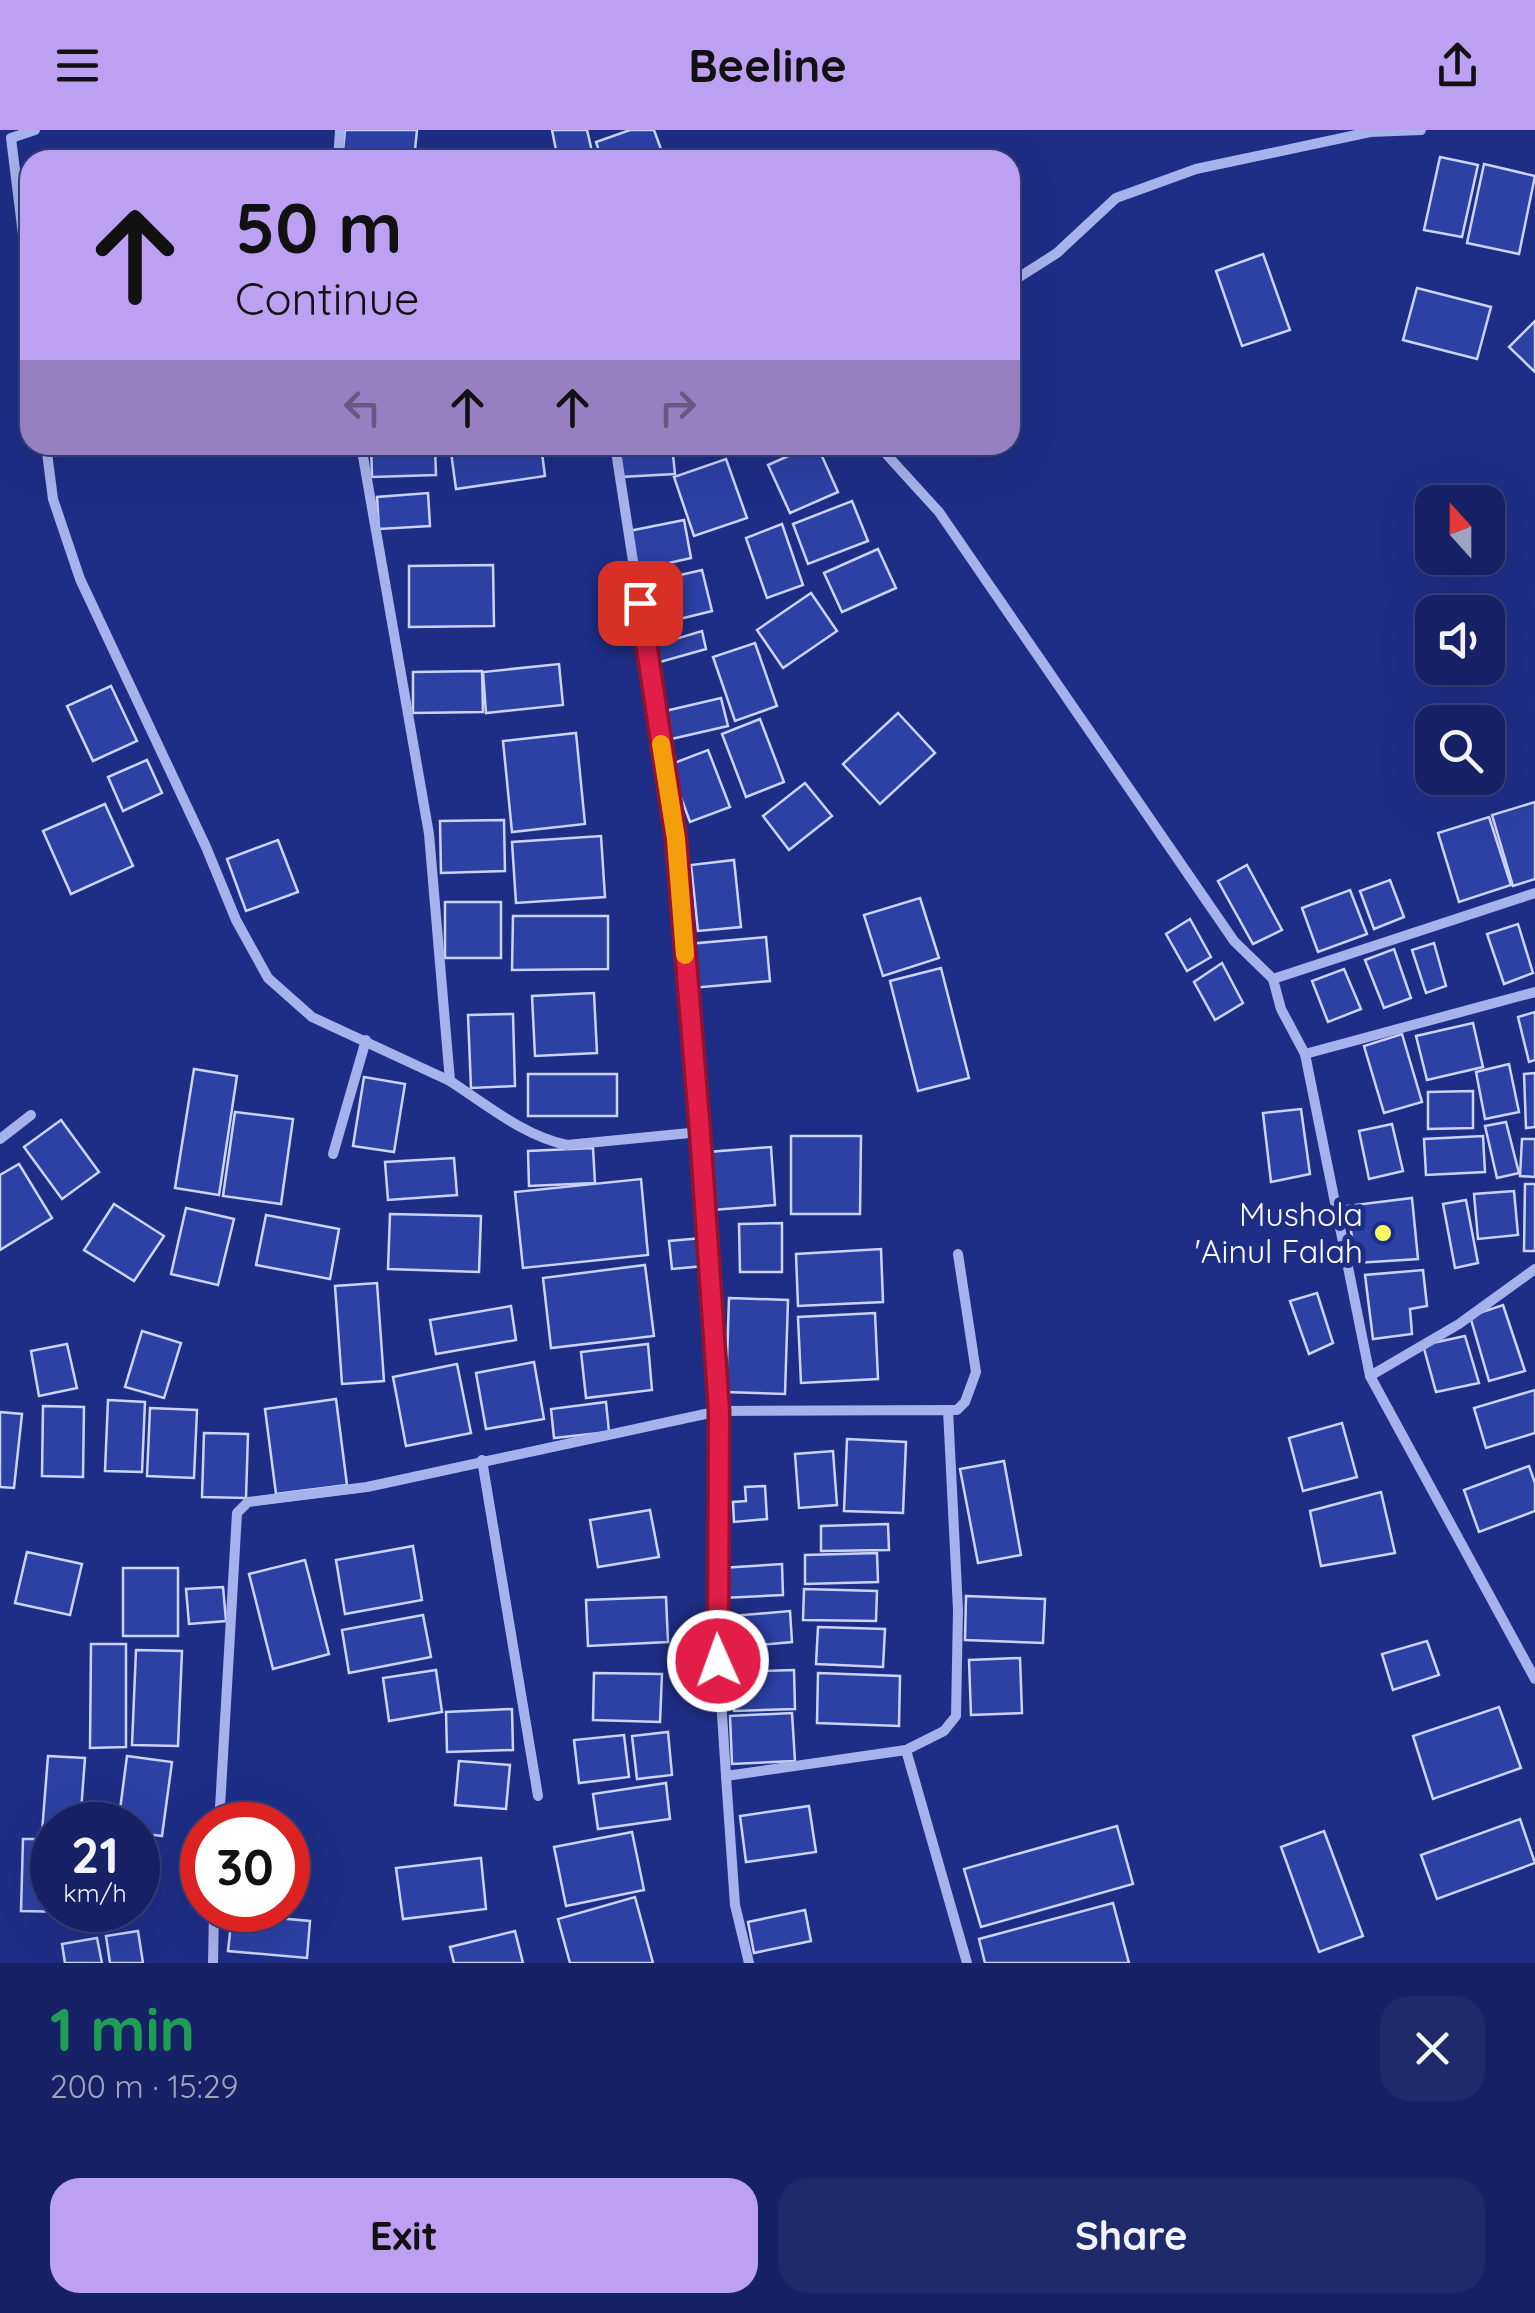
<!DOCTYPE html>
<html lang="en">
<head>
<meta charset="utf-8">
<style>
	body { margin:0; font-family:Quicksand,sans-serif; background:#1f2a6b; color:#f1f3f6; height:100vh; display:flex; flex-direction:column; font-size:38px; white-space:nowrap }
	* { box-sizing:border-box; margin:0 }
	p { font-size:32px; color:#9ea4bf }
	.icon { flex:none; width:55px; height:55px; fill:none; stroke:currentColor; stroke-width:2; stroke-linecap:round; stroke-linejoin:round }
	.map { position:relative; height:1833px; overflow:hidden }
	.panel { display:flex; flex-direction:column; background:#162265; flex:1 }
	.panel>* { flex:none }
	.top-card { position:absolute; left:20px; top:20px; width:1000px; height:305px; border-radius:30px; box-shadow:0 10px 40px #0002,0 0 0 2px #353f79; background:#bca0f2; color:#111; overflow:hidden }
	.needle { width:65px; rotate:339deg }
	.fabs { position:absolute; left:1415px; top:355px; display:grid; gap:20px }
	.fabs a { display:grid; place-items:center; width:90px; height:90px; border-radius:20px; background:#162265; box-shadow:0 10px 40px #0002,0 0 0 2px #353f79; font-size:50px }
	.speed { position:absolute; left:30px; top:1672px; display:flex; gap:20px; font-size:50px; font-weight:700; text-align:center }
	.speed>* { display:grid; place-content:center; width:130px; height:130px; border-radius:50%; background:#162265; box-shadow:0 10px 40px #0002,0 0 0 2px #353f79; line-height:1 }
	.speed small { font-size:25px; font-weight:400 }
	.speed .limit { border:15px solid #d22; background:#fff; color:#111 }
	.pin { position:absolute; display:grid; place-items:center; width:85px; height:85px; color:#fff; margin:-42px; border-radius:20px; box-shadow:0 5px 15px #0006 }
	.me { position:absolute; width:110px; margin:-55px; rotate:358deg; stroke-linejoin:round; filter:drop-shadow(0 0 8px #0008) }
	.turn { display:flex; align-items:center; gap:35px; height:210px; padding:0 50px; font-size:45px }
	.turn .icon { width:130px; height:130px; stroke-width:2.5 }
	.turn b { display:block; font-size:70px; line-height:85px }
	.lanes { display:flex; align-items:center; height:95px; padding:0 50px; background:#0003; justify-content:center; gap:50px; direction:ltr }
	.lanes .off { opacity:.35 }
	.round { display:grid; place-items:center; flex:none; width:105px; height:105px; border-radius:30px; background:#1f2a6b }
	.headline { display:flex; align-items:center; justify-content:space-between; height:170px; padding:0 50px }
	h1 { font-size:60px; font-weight:700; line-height:75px; color:#1e9e55 }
	.primary-button { display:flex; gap:20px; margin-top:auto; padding:20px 50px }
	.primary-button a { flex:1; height:115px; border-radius:30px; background:#bca0f2; color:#111; font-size:40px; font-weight:700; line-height:115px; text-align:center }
	.primary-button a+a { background:#1f2a6b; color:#f1f3f6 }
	header { display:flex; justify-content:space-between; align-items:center; height:130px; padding:0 50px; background:#bca0f2; color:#111; font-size:45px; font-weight:700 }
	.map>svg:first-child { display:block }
	.building { fill:#2d41a5; stroke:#cbd3f8; stroke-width:2.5 }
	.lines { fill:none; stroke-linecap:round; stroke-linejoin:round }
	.minor { stroke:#a6b2eb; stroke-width:10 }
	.route-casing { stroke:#92132f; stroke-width:25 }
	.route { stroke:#e11d48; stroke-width:18 }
	.slow { stroke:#f59e0b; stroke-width:18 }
	.poi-dot { fill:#faf965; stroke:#1e2e87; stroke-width:4 }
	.labels { text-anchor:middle; stroke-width:10; stroke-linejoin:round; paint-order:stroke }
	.poi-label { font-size:32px; fill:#fff; stroke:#1e2e87; text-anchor:end }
</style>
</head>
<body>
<header><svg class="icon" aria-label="menu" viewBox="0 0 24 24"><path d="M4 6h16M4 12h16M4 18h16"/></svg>Beeline<svg class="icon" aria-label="share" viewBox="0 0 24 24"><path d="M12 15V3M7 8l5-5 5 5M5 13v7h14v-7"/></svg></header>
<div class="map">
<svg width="1535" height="1833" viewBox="0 0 1535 1833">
	<rect width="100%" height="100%" fill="#1e2e87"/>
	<g class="building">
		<polygon points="345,0 417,0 414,30 342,30"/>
		<polygon points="552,0 587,0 594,30 558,30"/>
		<polygon points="630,0 654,0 665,30 602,30 596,12"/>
		<polygon points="142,21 246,24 246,30 142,30"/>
		<polygon points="1440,27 1478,35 1462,107 1424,100"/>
		<polygon points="1484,34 1535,46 1519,124 1467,113"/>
		<polygon points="1263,124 1290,200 1242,216 1216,141"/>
		<polygon points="1417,158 1491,177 1477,229 1403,210"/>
		<polygon points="1535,191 1535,242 1509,217"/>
		<polygon points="371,315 435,315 436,345 372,347"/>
		<polygon points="450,315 541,315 545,346 456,359"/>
		<polygon points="619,315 672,315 675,344 621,347"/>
		<polygon points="813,315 817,315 838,362 790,383 768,335"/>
		<polygon points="726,329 747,388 694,406 674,347"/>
		<polygon points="428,363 430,396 379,399 377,367"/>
		<polygon points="852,371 868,411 808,434 793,394"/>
		<polygon points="684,390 691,428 638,440 629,401"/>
		<polygon points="782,394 803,455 767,468 746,408"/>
		<polygon points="878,419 896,458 842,482 824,443"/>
		<polygon points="493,435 494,496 409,497 409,436"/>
		<polygon points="702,440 712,481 651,496 641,454"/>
		<polygon points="811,463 837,501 783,538 757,500"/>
		<polygon points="702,501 706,519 660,532 655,515"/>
		<polygon points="755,513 777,576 735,591 713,527"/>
		<polygon points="559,534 563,575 486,583 483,542"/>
		<polygon points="482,541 483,582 413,583 413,542"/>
		<polygon points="111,556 137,611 93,631 67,576"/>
		<polygon points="721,568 728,596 667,610 661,582"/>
		<polygon points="898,583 935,623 880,674 843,634"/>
		<polygon points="760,589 784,652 746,667 722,604"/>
		<polygon points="576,603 585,694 512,702 503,611"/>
		<polygon points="708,620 730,677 690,692 669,635"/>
		<polygon points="147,630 162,663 123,681 108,647"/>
		<polygon points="805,653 832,686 789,720 763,686"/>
		<polygon points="1535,672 1535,749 1513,756 1492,685"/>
		<polygon points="105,674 133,736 71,764 43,701"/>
		<polygon points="1489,687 1511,755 1459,772 1438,703"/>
		<polygon points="504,690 505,741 441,743 440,691"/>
		<polygon points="601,706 605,767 516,773 512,712"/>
		<polygon points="278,710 298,762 246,781 227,729"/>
		<polygon points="734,730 741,797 698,801 691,735"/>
		<polygon points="1247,735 1282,800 1253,814 1218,751"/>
		<polygon points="1390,750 1404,787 1374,799 1360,761"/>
		<polygon points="1350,760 1367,804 1318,822 1302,778"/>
		<polygon points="920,768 939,828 883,846 864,785"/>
		<rect x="445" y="772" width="56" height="56"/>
		<polygon points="513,786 608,786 608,839 512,840"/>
		<polygon points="1190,789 1211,827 1187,841 1166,804"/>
		<polygon points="1518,794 1533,843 1504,854 1487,804"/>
		<polygon points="766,807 770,851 692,858 688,814"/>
		<polygon points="1434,813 1446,856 1426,863 1412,820"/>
		<polygon points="1394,819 1411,868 1384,878 1365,830"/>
		<polygon points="1222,833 1243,873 1215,890 1194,852"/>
		<polygon points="941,838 969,948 918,961 890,851"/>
		<polygon points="1344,839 1361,879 1328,892 1312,851"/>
		<polygon points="594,863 597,923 535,926 532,866"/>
		<polygon points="1535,882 1535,930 1529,932 1518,887"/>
		<polygon points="513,884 515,956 471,958 468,885"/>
		<polygon points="1473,893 1483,937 1427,950 1416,906"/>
		<polygon points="1402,904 1422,972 1384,983 1364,916"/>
		<polygon points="1509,934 1519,982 1485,989 1476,942"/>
		<polygon points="194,939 237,946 219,1065 175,1058"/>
		<polygon points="1535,943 1535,997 1526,998 1524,944"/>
		<rect x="528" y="944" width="89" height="42"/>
		<polygon points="364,947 405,954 394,1022 353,1016"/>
		<polygon points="1473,961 1473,998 1428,999 1428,962"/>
		<polygon points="1301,979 1310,1044 1271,1052 1263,983"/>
		<polygon points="235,982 293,989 281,1074 223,1066"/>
		<polygon points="61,990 99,1042 62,1069 24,1017"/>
		<polygon points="1506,992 1519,1043 1497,1048 1485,996"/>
		<polygon points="1392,994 1403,1041 1369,1049 1359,1001"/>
		<polygon points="791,1006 861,1006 860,1084 791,1084"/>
		<polygon points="1483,1006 1485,1042 1426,1045 1424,1009"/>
		<polygon points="1522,1009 1535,1009 1535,1047 1520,1046"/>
		<polygon points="771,1017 775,1075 713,1080 708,1022"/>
		<polygon points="593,1018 595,1053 529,1056 528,1021"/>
		<polygon points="454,1028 457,1065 388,1070 385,1032"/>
		<polygon points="19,1034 52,1088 0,1120 0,1045"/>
		<polygon points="641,1049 648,1125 523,1138 515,1062"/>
		<polygon points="1525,1054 1535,1054 1535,1121 1524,1121"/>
		<polygon points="1514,1061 1518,1105 1478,1109 1474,1064"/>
		<polygon points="1412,1068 1418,1129 1356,1133 1347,1076"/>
		<polygon points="1466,1070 1478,1133 1455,1138 1443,1074"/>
		<polygon points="114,1074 164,1106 134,1151 84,1120"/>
		<polygon points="186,1078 234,1089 218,1155 171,1144"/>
		<polygon points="390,1084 481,1086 479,1142 388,1139"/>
		<polygon points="266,1085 339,1099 330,1149 256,1135"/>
		<polygon points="782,1093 782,1142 740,1142 739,1094"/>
		<polygon points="702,1108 704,1136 672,1139 669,1111"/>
		<polygon points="881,1119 883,1172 798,1176 796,1124"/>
		<polygon points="645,1135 654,1206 551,1218 543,1148"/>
		<polygon points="1423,1140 1427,1176 1410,1179 1412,1204 1373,1209 1365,1145"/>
		<polygon points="377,1153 384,1251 342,1254 335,1156"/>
		<polygon points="1317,1163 1333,1213 1309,1224 1290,1171"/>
		<polygon points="729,1168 788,1170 785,1264 726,1262"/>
		<polygon points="1503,1175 1525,1241 1489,1251 1470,1186"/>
		<polygon points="511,1176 516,1210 436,1224 430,1190"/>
		<polygon points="875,1183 878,1249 801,1253 798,1187"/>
		<polygon points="142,1201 181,1213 164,1268 125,1257"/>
		<polygon points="1465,1206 1479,1253 1436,1262 1423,1215"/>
		<polygon points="67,1214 77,1258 39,1266 31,1221"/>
		<polygon points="648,1214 652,1260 586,1268 581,1222"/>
		<polygon points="534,1232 544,1289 486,1299 476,1243"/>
		<polygon points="457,1234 471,1303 406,1316 393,1247"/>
		<polygon points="1535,1260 1535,1303 1486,1318 1474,1278"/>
		<polygon points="336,1269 347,1355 276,1364 265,1279"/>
		<polygon points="108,1270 145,1272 142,1342 105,1341"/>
		<polygon points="606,1272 609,1302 554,1308 551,1279"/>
		<polygon points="43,1276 84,1277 83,1347 42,1346"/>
		<polygon points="150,1278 197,1280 194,1348 147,1346"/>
		<polygon points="0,1282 22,1284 14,1358 0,1357"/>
		<polygon points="1342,1293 1357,1347 1303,1361 1289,1308"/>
		<polygon points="204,1303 248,1304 246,1368 202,1367"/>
		<polygon points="847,1309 906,1312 903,1383 844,1381"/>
		<polygon points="833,1321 837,1375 799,1378 795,1324"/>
		<polygon points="1004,1331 1021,1425 978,1433 960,1339"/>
		<polygon points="1529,1336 1535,1353 1535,1381 1479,1402 1464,1360"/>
		<polygon points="765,1356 767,1389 734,1392 733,1372 746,1371 745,1357"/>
		<polygon points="1381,1362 1395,1423 1321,1436 1310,1381"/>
		<polygon points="650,1380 659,1427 598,1437 590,1390"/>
		<polygon points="888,1394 889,1420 821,1421 821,1396"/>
		<polygon points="413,1416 422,1470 345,1484 336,1430"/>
		<polygon points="27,1422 82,1434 70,1485 15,1473"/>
		<polygon points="877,1423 878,1452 805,1454 805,1425"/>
		<polygon points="305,1430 329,1524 273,1539 249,1444"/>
		<polygon points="782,1434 783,1465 722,1468 721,1438"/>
		<rect x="123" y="1438" width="55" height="68"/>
		<polygon points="223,1457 226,1491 189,1494 186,1459"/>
		<polygon points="804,1459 877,1461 876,1491 803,1490"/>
		<polygon points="966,1466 1045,1469 1043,1513 965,1510"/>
		<polygon points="666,1467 668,1512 588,1516 586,1470"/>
		<polygon points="790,1481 792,1512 735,1517 733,1486"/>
		<polygon points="423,1485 431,1527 349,1543 342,1500"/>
		<polygon points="818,1497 885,1499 883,1537 816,1534"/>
		<polygon points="1427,1511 1439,1545 1393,1560 1382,1524"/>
		<polygon points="91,1514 126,1514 126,1617 90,1618"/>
		<polygon points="136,1520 182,1521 178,1616 132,1615"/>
		<polygon points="1020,1528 1022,1583 971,1585 969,1530"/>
		<polygon points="436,1540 442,1582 389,1591 383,1548"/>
		<polygon points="794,1540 795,1579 734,1581 732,1542"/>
		<polygon points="594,1543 662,1544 660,1592 593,1590"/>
		<polygon points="818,1543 900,1546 899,1596 817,1593"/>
		<polygon points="1499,1577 1521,1638 1433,1669 1413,1606"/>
		<polygon points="512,1579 513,1620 447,1622 446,1582"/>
		<polygon points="792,1583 795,1631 732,1634 730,1586"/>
		<polygon points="668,1602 672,1645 637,1649 632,1606"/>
		<polygon points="624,1605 629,1647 579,1653 574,1610"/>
		<polygon points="48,1626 85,1628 80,1695 52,1695 52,1703 42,1702"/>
		<polygon points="127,1626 172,1632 162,1706 138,1703 138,1695 118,1695"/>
		<polygon points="459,1631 510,1635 506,1679 455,1675"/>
		<polygon points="666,1653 670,1689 598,1699 593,1664"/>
		<polygon points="809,1676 816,1722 746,1732 740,1686"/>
		<polygon points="1520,1689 1535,1733 1437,1769 1421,1725"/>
		<polygon points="1117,1696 1133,1754 981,1797 964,1739"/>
		<polygon points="1324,1701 1363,1806 1319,1822 1281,1717"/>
		<polygon points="632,1702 644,1760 566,1776 554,1717"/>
		<polygon points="23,1709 52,1709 52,1780 69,1782 21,1781"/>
		<polygon points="481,1728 486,1779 403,1789 396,1738"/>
		<polygon points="635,1767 653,1833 570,1833 558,1789"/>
		<polygon points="1113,1773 1129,1833 985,1833 979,1809"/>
		<polygon points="805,1780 811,1811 754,1823 748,1792"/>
		<polygon points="232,1784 310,1791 307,1828 228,1821"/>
		<polygon points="138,1801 143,1833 110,1833 106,1806"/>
		<polygon points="515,1801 523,1833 454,1833 450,1817"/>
		<polygon points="97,1808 102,1833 65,1833 62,1814"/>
	</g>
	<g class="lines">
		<g class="minor">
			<polyline points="338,30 340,0"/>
			<polyline points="1010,153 1057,123 1116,68 1196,39 1370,2 1421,0"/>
			<polyline points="30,161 11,8 35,0"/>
			<polyline points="46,315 53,369 80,449 206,717 236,790 268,848 312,887 450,951 429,704 361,315"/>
			<polyline points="615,315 676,709 719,1281 716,1492 726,1646 735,1775 749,1833"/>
			<polyline points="878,315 939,382 1234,811 1273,849"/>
			<polyline points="1273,849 1281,879 1305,924 1370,1246 1535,1549"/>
			<polyline points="1273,849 1535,763"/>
			<polyline points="1305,924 1535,862"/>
			<path d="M450 951C487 975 524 1006 567 1015L700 1002"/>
			<polyline points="0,1009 31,985"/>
			<polyline points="333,1024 366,910"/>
			<polyline points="1370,1246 1459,1194 1535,1139"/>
			<polyline points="948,1280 957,1280 965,1272 976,1242 958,1124"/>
			<polyline points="482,1330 538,1666"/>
			<polyline points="726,1646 906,1620 967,1833"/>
			<polyline points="219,1695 237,1383 248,1372 367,1357 719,1281 948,1280 958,1480 956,1586 944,1601 906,1620"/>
			<polyline points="213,1833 214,1780"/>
		</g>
	</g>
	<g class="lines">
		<g class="route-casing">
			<polyline id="route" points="640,473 676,709 700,1002 719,1281 718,1531"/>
		</g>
		<use href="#route" class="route"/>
		<polyline class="slow" points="661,614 676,709 685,825"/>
	</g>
	<circle class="poi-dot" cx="1383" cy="1103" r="10"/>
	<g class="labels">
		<g class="poi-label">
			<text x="1363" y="1096">Mushola<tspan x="1363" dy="37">'Ainul Falah</tspan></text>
		</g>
	</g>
</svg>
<div class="fabs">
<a><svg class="needle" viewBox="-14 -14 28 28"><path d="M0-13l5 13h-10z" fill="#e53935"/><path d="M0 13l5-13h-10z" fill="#9ea4bf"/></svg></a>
<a><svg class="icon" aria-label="sound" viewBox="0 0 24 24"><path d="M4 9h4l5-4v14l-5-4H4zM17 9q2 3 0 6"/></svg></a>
<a><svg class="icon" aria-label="search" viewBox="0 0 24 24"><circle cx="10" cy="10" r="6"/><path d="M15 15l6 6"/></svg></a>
</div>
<div class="speed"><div>21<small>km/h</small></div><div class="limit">30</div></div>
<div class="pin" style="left:640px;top:473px;background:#d93025"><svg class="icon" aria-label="arrive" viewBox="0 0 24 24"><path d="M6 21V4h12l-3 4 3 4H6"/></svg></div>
<svg class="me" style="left:718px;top:1531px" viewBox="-20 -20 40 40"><circle r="17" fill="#e11d48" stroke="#fff" stroke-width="3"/><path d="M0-11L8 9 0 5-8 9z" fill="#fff"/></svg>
<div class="top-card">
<div class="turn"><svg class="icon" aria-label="ahead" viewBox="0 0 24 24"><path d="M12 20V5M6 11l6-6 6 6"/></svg><div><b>50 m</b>Continue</div></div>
<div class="lanes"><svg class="icon off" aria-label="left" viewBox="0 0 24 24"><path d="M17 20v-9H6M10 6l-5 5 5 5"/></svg><svg class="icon" aria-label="ahead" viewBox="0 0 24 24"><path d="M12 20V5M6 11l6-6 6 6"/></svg><svg class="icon" aria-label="ahead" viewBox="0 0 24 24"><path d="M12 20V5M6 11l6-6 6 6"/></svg><svg class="icon off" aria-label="right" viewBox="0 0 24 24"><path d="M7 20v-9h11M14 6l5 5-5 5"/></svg></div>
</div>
</div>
<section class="panel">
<div class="headline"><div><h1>1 min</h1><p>200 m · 15:29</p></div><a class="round"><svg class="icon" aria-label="close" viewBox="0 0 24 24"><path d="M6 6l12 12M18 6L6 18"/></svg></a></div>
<div class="primary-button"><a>Exit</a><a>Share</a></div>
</section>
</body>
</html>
